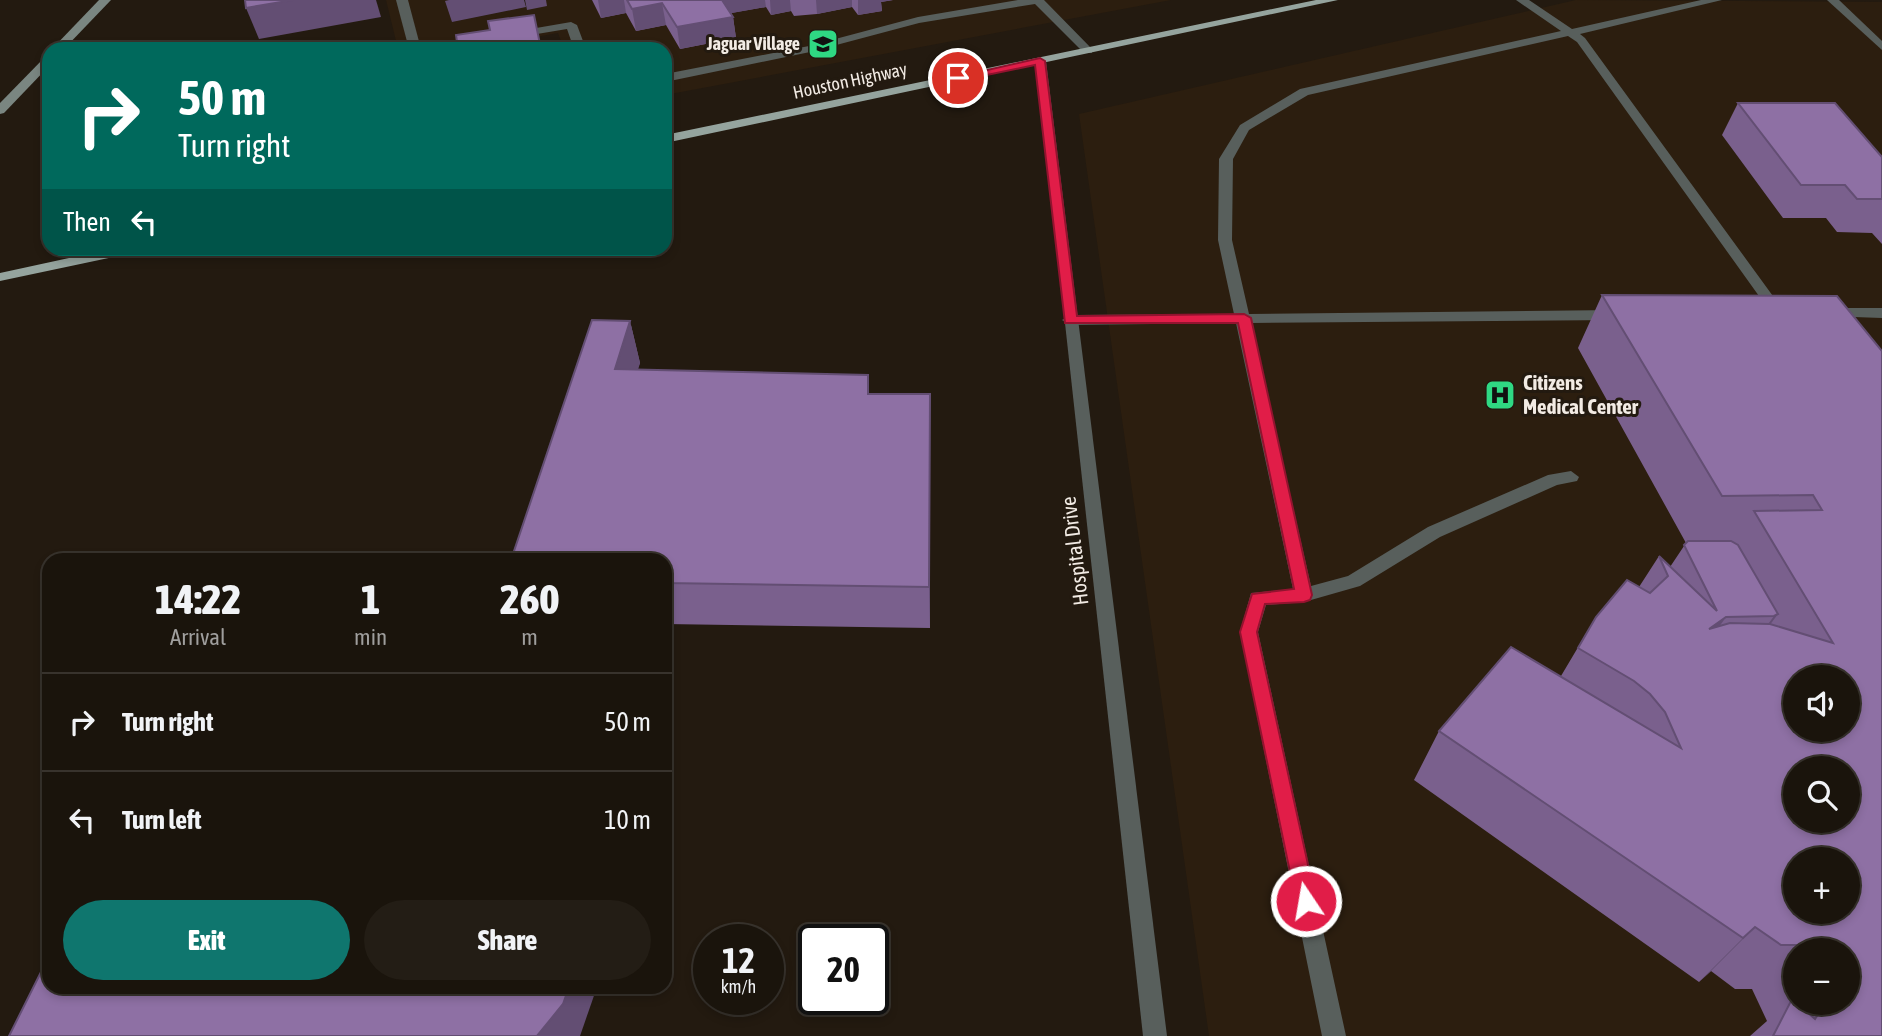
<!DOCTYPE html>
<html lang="en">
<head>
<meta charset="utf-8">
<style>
	body { margin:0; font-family:"Asap Condensed",sans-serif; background:#231d15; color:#f1f3f6; height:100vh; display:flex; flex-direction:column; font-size:26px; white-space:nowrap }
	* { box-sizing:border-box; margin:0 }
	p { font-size:23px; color:#9f9e9d }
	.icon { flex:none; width:38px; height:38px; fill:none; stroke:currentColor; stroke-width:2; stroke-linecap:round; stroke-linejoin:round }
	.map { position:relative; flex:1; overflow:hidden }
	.side { position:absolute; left:42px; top:553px; width:630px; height:441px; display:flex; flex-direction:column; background:#1a140c; border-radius:21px; box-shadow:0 4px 10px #0003,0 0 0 2px #38332d }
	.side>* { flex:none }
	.banner { position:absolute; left:42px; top:42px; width:630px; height:214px; border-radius:21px; box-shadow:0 4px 10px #0003,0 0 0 2px #38332d; background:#00695c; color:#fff; overflow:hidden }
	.tools { position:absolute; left:1783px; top:665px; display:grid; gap:14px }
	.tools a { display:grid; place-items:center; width:77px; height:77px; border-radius:50%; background:#1a140c; box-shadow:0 4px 10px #0003,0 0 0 2px #38332d; font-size:35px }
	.speed { position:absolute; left:693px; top:924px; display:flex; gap:14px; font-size:35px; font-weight:700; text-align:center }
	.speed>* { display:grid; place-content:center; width:91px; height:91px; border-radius:50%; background:#1a140c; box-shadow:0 4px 10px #0003,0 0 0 2px #38332d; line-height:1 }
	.speed small { font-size:18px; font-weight:400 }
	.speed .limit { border:4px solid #111; border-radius:10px; background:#fff; color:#111 }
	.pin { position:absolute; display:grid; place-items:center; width:60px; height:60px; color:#fff; margin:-30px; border:4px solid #fff; border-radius:50%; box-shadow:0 2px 7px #0007 }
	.me { position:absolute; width:77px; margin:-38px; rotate:348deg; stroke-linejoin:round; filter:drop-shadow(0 0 5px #0008) }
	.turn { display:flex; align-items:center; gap:24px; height:147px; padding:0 21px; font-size:32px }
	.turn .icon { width:91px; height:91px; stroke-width:2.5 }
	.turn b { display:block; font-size:49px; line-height:60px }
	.then { display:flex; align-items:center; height:66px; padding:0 21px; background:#0003; gap:14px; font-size:26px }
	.eta { display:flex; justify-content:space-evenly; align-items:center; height:119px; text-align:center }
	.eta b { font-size:42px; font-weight:800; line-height:49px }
	.action { display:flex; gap:14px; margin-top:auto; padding:14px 21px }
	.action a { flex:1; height:80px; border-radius:42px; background:#0f766e; color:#fff; font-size:28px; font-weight:800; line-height:80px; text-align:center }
	.action a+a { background:#231d15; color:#f1f3f6 }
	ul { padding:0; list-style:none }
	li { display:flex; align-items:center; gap:21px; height:98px; padding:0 21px; border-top:2px solid #38332d }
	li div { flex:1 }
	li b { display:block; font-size:26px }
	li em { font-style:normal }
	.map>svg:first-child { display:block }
	.built { fill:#2c1e0f; fill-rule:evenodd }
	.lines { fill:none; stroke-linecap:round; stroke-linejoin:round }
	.lane { fill:#585f5c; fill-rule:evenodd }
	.street { fill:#585f5c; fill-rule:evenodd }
	.secondary { fill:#7a8681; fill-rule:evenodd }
	.primary { fill:#95a49e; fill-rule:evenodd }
	.wall { fill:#7a608d; fill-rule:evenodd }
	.shaded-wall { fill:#634e73 }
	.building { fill:#8e70a4; stroke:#634e73; stroke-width:2; fill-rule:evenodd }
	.route { fill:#e11d48; stroke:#92132f; stroke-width:2 }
	.labels { text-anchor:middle; stroke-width:6; stroke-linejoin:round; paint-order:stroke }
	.far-poi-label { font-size:18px; font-weight:bold; fill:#f2ebe4; stroke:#231a10; text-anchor:end }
	.far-street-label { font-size:18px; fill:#f2ebe4; stroke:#231a10 }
	.poi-label { font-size:21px; font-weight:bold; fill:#f2ebe4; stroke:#231a10; text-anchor:start }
	.street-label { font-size:21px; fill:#f2ebe4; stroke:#231a10 }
</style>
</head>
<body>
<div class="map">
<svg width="1882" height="1036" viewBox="0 0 1882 1036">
	<rect width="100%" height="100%" fill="#231a10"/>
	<g class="built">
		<polygon points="386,0 451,0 452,22 526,7 527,9 544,0 592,0 601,17 626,13 636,30 766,7 817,14 852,7 859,15 875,3 891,0 1171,0 665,95 665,49 564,49 558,33 469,49 398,49"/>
		<path d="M1576 0 1882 2V1036H1209L1079 114ZM1796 677H1848V730H1796ZM1796 768H1848V821H1796ZM1796 859H1848V912H1796ZM1796 950H1848V1003H1796Z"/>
	</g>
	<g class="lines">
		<g class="lane">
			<polygon points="396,0 408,0 421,49 409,49"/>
			<polygon points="1018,0 1044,0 1092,49 1092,53 1084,53 1035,4 919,23 810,52 665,82 665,74 809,46 918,17"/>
			<polygon points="1516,0 1529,0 1572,29 1701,0 1722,0 1580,34 1585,38 1786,314 1784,317 1774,317 1577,42 1568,36 1308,95 1249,130 1233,159 1232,240 1249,314 1616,310 1623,315 1616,320 1251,323 1311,586 1348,576 1428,527 1548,475 1571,471 1579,477 1577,481 1557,485 1440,537 1360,586 1304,602 1266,605 1258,632 1346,1036 1322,1036 1240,632 1251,593 1293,589 1236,323 1070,325 1062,320 1070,315 1234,314 1218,240 1219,159 1240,125 1300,89 1561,31"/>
			<polygon points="1827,0 1839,0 1882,41 1882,50"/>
			<polygon points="571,22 577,25 586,49 574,49 567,29 513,38 507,35 513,32"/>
			<polygon points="479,38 483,39 483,43 454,49 428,49 434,46"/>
			<polygon points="1830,308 1882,308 1882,318 1825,316 1823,313 1825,310"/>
		</g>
		<polygon class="street" points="1036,58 1046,61 1167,1036 1143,1036"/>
		<g class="secondary">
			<polygon points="99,0 111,0 64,49 52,49"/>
			<polygon points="49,55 49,66 4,113 0,114 0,103 45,57"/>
		</g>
		<g class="primary">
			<polygon points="1316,0 1338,0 665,143 665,135"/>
			<polygon points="115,248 144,248 137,252 0,281 0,273"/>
		</g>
	</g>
	<g class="wall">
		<polygon points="592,0 893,0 881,2 882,11 858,15 852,7 817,14 794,16 791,11 771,15 766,7 731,13 733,17 736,38 680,49 666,25 636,31 626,13 601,18"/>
		<polygon points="1738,103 1882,199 1882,244 1872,233 1837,232 1826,218 1783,218 1722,135"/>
		<path d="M1602 295 1837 296 1882 1036H1750L1767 1021 1752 989H1735L1711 971 1699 982 1414 780 1439 731 1561 676 1596 617 1639 587 1659 556 1670 567 1686 543 1578 348ZM1796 950H1848V1003H1796Z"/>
		<polygon points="630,321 640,363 637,370 868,375 869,394 930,436 930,628 665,624 665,560"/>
	</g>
	<g class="shaded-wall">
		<polygon points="293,0 376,0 381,17 259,39 246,8"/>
		<polygon points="449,0 524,0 526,7 452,22 445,1"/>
		<polygon points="525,0 546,0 547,6 527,10"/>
		<polygon points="598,0 624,0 626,13 601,18"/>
		<polygon points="719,0 765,0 766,7 721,15"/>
		<polygon points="770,0 790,0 791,11 771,15"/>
		<polygon points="816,0 852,0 852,7 817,14"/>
		<polygon points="858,0 893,0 881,2 882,11 858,15"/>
		<polygon points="662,3 666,25 636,31 632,9"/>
		<polygon points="733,17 736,38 680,49 677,27"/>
		<polygon points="630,321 640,363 626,411 615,369"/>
		<polygon points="930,394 930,628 929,587"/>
		<polygon points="1778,614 1740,665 1736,668 1774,616"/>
		<polygon points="1726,617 1690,668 1709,629"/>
		<polygon points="1755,927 1711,971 1699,982 1743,938"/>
		<polygon points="569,987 597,987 580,1036 537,1036"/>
	</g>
	<g class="building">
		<polygon points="245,0 293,0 246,8"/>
		<polygon points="627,0 722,0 733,17 677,27 662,3 632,9"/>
		<polygon points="534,15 541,49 458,49 456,35 490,30 488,21"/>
		<polygon points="1738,103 1835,103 1882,157 1882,199 1857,199 1845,185 1801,185"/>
		<path d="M1602 295 1837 296 1882 351V1036H1773L1792 999 1815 1019 1821 1010 1833 1011 1829 1003H1848V950H1802L1799 945H1781L1755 927 1743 938 1439 731 1511 647 1681 748 1665 712 1650 694 1634 681 1578 648 1596 617 1627 580 1650 593 1668 576 1659 556 1717 611 1684 545 1688 541H1731L1738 545 1778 614 1774 616 1726 617 1709 629 1730 623 1770 624 1833 643 1754 511 1822 510 1813 495 1722 496ZM1796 677H1848V730H1796ZM1796 768H1848V821H1796ZM1796 859H1848V912H1796Z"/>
		<polygon points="592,320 630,321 615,369 868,375 868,394 930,394 929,587 665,583 665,560 511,560"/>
		<polygon points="49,956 49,987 569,987 563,1004 537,1036 9,1036"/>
	</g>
	<polygon class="route" points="1040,58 1045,61 1077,316 1244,314 1251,318 1312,595 1310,600 1304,602 1265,604 1257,632 1316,901 1313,908 1306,911 1299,908 1296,901 1240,632 1252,594 1294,589 1238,323 1065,323 1035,65 958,81 952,78"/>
	<defs>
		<g id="university-square" transform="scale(1.575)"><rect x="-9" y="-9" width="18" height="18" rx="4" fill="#2fd883" stroke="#231a10"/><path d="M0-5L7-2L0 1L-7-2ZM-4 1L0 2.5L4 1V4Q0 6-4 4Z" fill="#111"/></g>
		<g id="hospital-square" transform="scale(1.575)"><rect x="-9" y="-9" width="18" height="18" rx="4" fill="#2fd883" stroke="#231a10"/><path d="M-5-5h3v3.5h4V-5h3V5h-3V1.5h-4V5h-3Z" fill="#111"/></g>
	</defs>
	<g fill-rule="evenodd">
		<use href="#university-square" x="823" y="44"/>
		<use href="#hospital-square" x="1500" y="395"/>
	</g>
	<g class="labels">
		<g class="far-poi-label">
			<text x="800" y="50">Jaguar Village</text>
		</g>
		<g class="far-street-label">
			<text transform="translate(850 81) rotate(-12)" y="6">Houston Highway</text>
		</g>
		<g class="poi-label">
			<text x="1523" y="390">Citizens<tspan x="1523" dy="24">Medical Center</tspan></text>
		</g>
		<g class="street-label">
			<text transform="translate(1075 551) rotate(-97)" y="7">Hospital Drive</text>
		</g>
	</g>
</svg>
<div class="tools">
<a><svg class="icon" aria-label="sound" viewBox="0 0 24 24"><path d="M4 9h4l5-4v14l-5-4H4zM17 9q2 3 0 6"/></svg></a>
<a><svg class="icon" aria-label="search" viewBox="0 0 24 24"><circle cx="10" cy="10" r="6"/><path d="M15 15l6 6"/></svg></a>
<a>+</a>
<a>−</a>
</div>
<div class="speed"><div>12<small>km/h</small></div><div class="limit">20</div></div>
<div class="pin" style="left:958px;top:78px;background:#d93025"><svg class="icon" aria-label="arrive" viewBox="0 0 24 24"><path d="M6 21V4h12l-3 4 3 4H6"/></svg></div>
<svg class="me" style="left:1306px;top:901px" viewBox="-20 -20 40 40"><circle r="17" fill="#e11d48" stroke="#fff" stroke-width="3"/><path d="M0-11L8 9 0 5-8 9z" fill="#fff"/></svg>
<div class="banner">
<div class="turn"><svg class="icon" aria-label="right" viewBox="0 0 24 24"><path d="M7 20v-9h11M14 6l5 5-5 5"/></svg><div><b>50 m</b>Turn right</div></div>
<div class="then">Then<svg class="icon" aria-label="left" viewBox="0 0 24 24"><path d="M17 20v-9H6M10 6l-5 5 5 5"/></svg></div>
</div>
<section class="side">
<div class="eta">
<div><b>14:22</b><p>Arrival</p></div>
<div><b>1</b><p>min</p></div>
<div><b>260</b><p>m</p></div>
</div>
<ul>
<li><svg class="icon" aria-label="right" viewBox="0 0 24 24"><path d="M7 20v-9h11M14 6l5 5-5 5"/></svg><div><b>Turn right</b></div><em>50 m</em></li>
<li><svg class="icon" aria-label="left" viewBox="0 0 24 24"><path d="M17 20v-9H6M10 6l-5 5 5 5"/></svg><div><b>Turn left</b></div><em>10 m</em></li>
</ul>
<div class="action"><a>Exit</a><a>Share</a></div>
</section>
</div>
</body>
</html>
